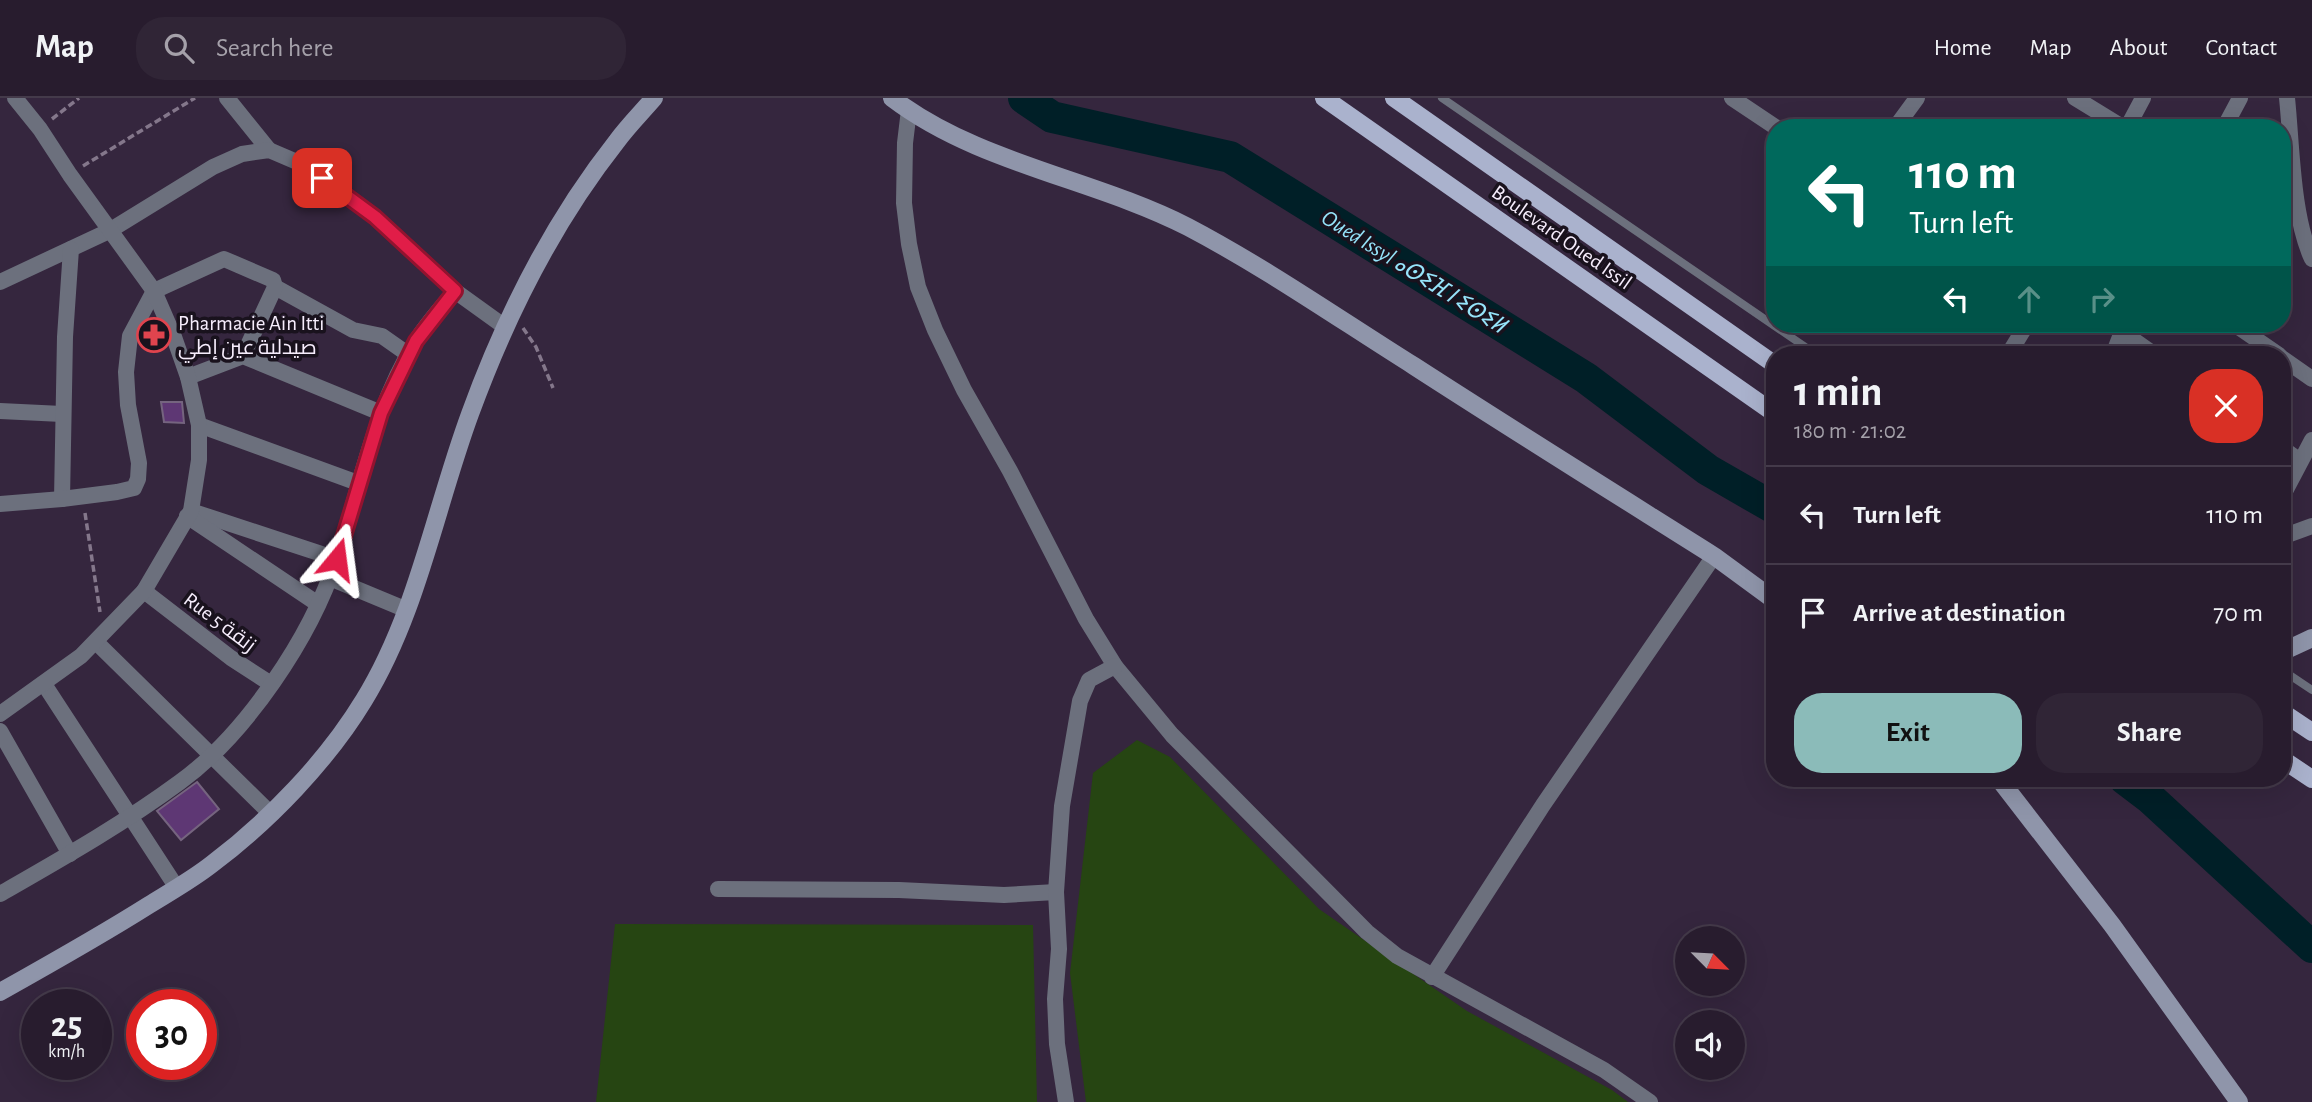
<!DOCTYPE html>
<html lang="en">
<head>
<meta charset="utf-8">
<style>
	body { margin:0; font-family:"Alegreya Sans",Cairo,"Noto Sans Tifinagh",sans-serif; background:#302536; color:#f1f3f6; height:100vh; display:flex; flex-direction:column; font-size:26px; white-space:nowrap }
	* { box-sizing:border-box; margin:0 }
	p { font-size:23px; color:#a5a1aa }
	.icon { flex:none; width:38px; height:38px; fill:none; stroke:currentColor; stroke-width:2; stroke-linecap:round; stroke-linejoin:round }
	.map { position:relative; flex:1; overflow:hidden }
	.details { position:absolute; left:1766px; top:248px; width:525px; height:441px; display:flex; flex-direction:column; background:#281c2e; border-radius:28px; box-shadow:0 7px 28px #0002,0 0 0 2px #443a4a }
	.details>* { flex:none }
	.hud { position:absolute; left:1766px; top:21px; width:525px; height:214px; border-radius:28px; box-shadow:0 7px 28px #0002,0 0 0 2px #443a4a; background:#00695c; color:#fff; overflow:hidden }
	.needle { width:46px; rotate:114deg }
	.fabs { position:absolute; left:1675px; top:828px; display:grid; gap:14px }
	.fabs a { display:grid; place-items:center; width:70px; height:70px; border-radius:50%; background:#281c2e; box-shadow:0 7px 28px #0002,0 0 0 2px #443a4a; font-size:35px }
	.speed { position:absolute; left:21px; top:891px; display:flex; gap:14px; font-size:35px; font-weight:700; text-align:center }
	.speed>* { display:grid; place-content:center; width:91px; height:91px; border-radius:50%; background:#281c2e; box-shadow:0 7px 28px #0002,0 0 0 2px #443a4a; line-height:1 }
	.speed small { font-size:18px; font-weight:400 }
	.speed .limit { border:10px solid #d22; background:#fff; color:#111 }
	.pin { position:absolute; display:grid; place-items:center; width:60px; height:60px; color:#fff; margin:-30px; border-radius:14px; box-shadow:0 4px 10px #0006 }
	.me { position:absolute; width:77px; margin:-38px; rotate:16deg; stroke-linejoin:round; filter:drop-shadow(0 0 5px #0008) }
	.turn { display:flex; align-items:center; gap:24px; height:147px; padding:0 28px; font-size:32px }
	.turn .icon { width:91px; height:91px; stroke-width:2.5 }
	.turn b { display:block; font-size:49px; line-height:60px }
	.lanes { display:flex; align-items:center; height:66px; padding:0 28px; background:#0003; justify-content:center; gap:35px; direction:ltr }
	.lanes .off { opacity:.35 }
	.round { display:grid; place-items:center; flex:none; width:74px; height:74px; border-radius:28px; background:#302536 }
	.headline { display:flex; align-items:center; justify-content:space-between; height:119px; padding:0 28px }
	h1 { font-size:42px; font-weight:700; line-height:52px }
	.primary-button { display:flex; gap:14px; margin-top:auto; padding:14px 28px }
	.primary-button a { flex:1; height:80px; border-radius:28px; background:#8bbbb9; color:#111; font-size:28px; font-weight:700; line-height:80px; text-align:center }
	.primary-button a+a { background:#302536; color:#f1f3f6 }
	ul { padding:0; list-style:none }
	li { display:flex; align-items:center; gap:21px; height:98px; padding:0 28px; border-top:2px solid #443a4a }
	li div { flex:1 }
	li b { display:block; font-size:26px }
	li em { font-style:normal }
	header { display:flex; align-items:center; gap:42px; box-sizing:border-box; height:98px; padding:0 35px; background:#281c2e; border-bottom:2px solid #443a4a }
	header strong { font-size:33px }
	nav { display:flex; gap:38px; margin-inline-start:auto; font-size:24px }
	.search { width:490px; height:63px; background:#302536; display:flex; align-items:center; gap:18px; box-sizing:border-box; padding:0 24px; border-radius:28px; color:#a5a1aa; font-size:26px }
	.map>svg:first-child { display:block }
	.green { fill:#264512 }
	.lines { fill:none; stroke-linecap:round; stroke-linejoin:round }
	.river { stroke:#001f27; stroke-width:32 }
	.building { fill:#5e3774; stroke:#75647f; stroke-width:2 }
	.path { stroke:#84778b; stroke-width:3.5; stroke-dasharray:7 3.5; stroke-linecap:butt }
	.lane { stroke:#6c707d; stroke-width:8 }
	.street { stroke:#6c707d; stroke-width:16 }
	.secondary { stroke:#8f95aa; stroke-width:18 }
	.primary { stroke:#aab2cd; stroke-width:18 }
	.route-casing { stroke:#92132f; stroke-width:18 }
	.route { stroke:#e11d48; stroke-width:12 }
	.labels { text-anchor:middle; stroke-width:7; stroke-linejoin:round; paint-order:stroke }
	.street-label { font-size:21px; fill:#f6edfc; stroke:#19121d }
	.poi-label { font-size:21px; fill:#f6edfc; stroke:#19121d; text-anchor:start }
	.water-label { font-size:23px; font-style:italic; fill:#96e4fa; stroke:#19121d }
</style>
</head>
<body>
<header>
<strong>Map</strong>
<div class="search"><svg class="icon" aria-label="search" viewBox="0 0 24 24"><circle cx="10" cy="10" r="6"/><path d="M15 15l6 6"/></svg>Search here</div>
<nav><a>Home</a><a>Map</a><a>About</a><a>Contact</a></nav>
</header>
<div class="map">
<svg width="2312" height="1004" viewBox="0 0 2312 1004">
	<rect width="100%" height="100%" fill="#35263e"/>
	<g class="green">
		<polygon points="1137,642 1170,659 1319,811 1467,913 1612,992 1628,1004 1086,1004 1070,875 1093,675"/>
		<polygon points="615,826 1033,827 1037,1004 596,1004"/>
	</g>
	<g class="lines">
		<g class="river">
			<polyline points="1024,0 1052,19 1230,59 1586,280 1708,372 1774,410"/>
			<polyline points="2125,681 2150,700 2312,849"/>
		</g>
	</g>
	<g class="building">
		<polygon points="161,304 182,304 184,325 164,324"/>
		<polygon points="197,684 219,711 181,742 157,713"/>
	</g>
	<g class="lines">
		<g class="path">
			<polyline points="52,21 79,0"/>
			<polyline points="83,68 195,0"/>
			<polyline points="523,230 536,249 553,290"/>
			<polyline points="85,415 100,514"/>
		</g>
		<g class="lane">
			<polyline points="1442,0 1817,257"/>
			<polyline points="2282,572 2312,592"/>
		</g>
		<g class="street">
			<polyline points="227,0 269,52"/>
			<polyline points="1732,0 1777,30"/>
			<polyline points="2075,0 2124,30"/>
			<path d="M2287 0C2292 48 2292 118 2312 161"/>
			<polyline points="909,12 905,45 904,105 909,146 918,189 935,232 964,292 1010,373 1086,521 1115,568 1172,637 1367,834 1397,858 1604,972 1650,1004"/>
			<polyline points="1895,30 1917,0"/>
			<polyline points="2127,30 2143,0"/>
			<polyline points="2224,30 2240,0"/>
			<polyline points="0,184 109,133 213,69 242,56 269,52 304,67 375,119 455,193 505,229"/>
			<polyline points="275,189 353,232 382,238 409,257"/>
			<polyline points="2234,226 2279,257"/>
			<polyline points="2121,233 2155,257"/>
			<polyline points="2008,257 2027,226"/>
			<polyline points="2113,257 2125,226"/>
			<polyline points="2282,260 2312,281"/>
			<polyline points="188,279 243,258 381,315"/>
			<polyline points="0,313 62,316"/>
			<polyline points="199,327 358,385"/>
			<polyline points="2282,350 2300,363"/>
			<polyline points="2282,399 2312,342"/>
			<polyline points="62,401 65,239 71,151"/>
			<polyline points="0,406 62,401 117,394 134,390 138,381 139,365 128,307 126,274 130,238 154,193 224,161 273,182 275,189 243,258"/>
			<polyline points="191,413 337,461"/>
			<polyline points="187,418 318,506"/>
			<polyline points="2282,439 2312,428"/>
			<polyline points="330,480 407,512"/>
			<polyline points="144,493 231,560 271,586"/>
			<polyline points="96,544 271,716"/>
			<polyline points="44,586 177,790"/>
			<polyline points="0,616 81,558 144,493 191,413 199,362 199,327 188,279 174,239 154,193 70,77 40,31 15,0"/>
			<polyline points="0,633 70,756"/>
			<polyline points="718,791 899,792 1004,797 1056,794"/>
			<path d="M0 796C61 761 123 726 180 684 246 636 311 539 336 462 361 388 374 310 416 243 427 225 442 209 455 193"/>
			<polyline points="1432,879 1543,707 1714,458"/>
			<polyline points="1066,1004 1057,946 1055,901 1059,851 1056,794 1062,708 1080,603 1089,582 1115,568"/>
		</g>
		<g class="secondary">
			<path d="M892 0C979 66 1092 80 1188 129 1266 170 1339 221 1414 268 1513 332 1614 395 1714 458L1774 502"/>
			<polyline points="2282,554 2312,540"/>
			<polyline points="1999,681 2112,827 2239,1004"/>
			<path d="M0 894C50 866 100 838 149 807 170 794 193 781 212 766 269 723 327 663 364 602 417 516 435 411 470 316 505 220 553 124 617 43 628 28 642 14 654 0"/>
		</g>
		<g class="primary">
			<polyline points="1324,0 1774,315"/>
			<polyline points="1394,0 1774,266"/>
			<polyline points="2282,614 2312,634"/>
			<polyline points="2282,661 2312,681"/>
		</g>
	</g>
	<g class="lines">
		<g class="route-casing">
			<polyline id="route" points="322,80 375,119 455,193 416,243 381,315 337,461"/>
		</g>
		<use href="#route" class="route"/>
	</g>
	<defs>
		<g id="pharmacy-ring" transform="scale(1.75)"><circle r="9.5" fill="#19121d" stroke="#e0444e" stroke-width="1.5"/><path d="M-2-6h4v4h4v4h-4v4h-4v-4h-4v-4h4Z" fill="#e0444e"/></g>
	</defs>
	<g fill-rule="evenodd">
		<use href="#pharmacy-ring" x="154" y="237"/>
	</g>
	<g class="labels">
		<g class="street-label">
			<text transform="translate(1562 139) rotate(35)" y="7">Boulevard Oued Issil</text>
			<text transform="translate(220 524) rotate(37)" y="7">Rue 5 زنقة</text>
		</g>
		<g class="poi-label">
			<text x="178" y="232">Pharmacie Ain Itti<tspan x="178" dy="24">صيدلية عين إطي</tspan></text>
		</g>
		<g class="water-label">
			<text transform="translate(1414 173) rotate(32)" y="8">Oued Issyl ⴰⵙⵉⴼ ⵏ ⵉⵙⵉⵍ</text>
		</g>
	</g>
</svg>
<div class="fabs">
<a><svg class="needle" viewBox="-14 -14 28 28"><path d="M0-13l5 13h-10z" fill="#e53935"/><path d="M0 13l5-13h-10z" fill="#a5a1aa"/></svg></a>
<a><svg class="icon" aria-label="sound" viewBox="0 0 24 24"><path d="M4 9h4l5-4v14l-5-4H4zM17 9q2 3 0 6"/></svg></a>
</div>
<div class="speed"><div>25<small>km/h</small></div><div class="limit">30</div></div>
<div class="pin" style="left:322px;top:80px;background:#d93025"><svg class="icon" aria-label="arrive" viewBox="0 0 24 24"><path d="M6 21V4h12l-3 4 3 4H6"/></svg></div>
<svg class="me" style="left:337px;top:461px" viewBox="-20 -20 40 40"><path d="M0-17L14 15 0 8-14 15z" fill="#e11d48" stroke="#fff" stroke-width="4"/></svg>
<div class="hud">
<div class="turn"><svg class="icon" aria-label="left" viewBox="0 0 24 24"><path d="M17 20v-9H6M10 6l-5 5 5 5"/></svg><div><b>110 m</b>Turn left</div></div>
<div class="lanes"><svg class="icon" aria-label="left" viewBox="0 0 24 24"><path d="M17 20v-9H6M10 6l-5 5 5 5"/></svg><svg class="icon off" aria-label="ahead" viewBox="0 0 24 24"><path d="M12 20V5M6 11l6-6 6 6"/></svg><svg class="icon off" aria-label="right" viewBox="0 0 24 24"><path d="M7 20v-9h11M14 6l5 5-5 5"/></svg></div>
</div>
<section class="details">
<div class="headline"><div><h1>1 min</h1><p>180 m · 21:02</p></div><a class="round" style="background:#d93025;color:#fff"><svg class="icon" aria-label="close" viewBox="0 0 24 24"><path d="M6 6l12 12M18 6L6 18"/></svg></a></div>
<ul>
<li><svg class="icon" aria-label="left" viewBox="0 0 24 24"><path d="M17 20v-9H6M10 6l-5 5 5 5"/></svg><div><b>Turn left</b></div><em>110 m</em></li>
<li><svg class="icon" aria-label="arrive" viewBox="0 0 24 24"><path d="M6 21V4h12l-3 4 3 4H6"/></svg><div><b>Arrive at destination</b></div><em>70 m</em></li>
</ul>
<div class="primary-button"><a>Exit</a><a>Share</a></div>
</section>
</div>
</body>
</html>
